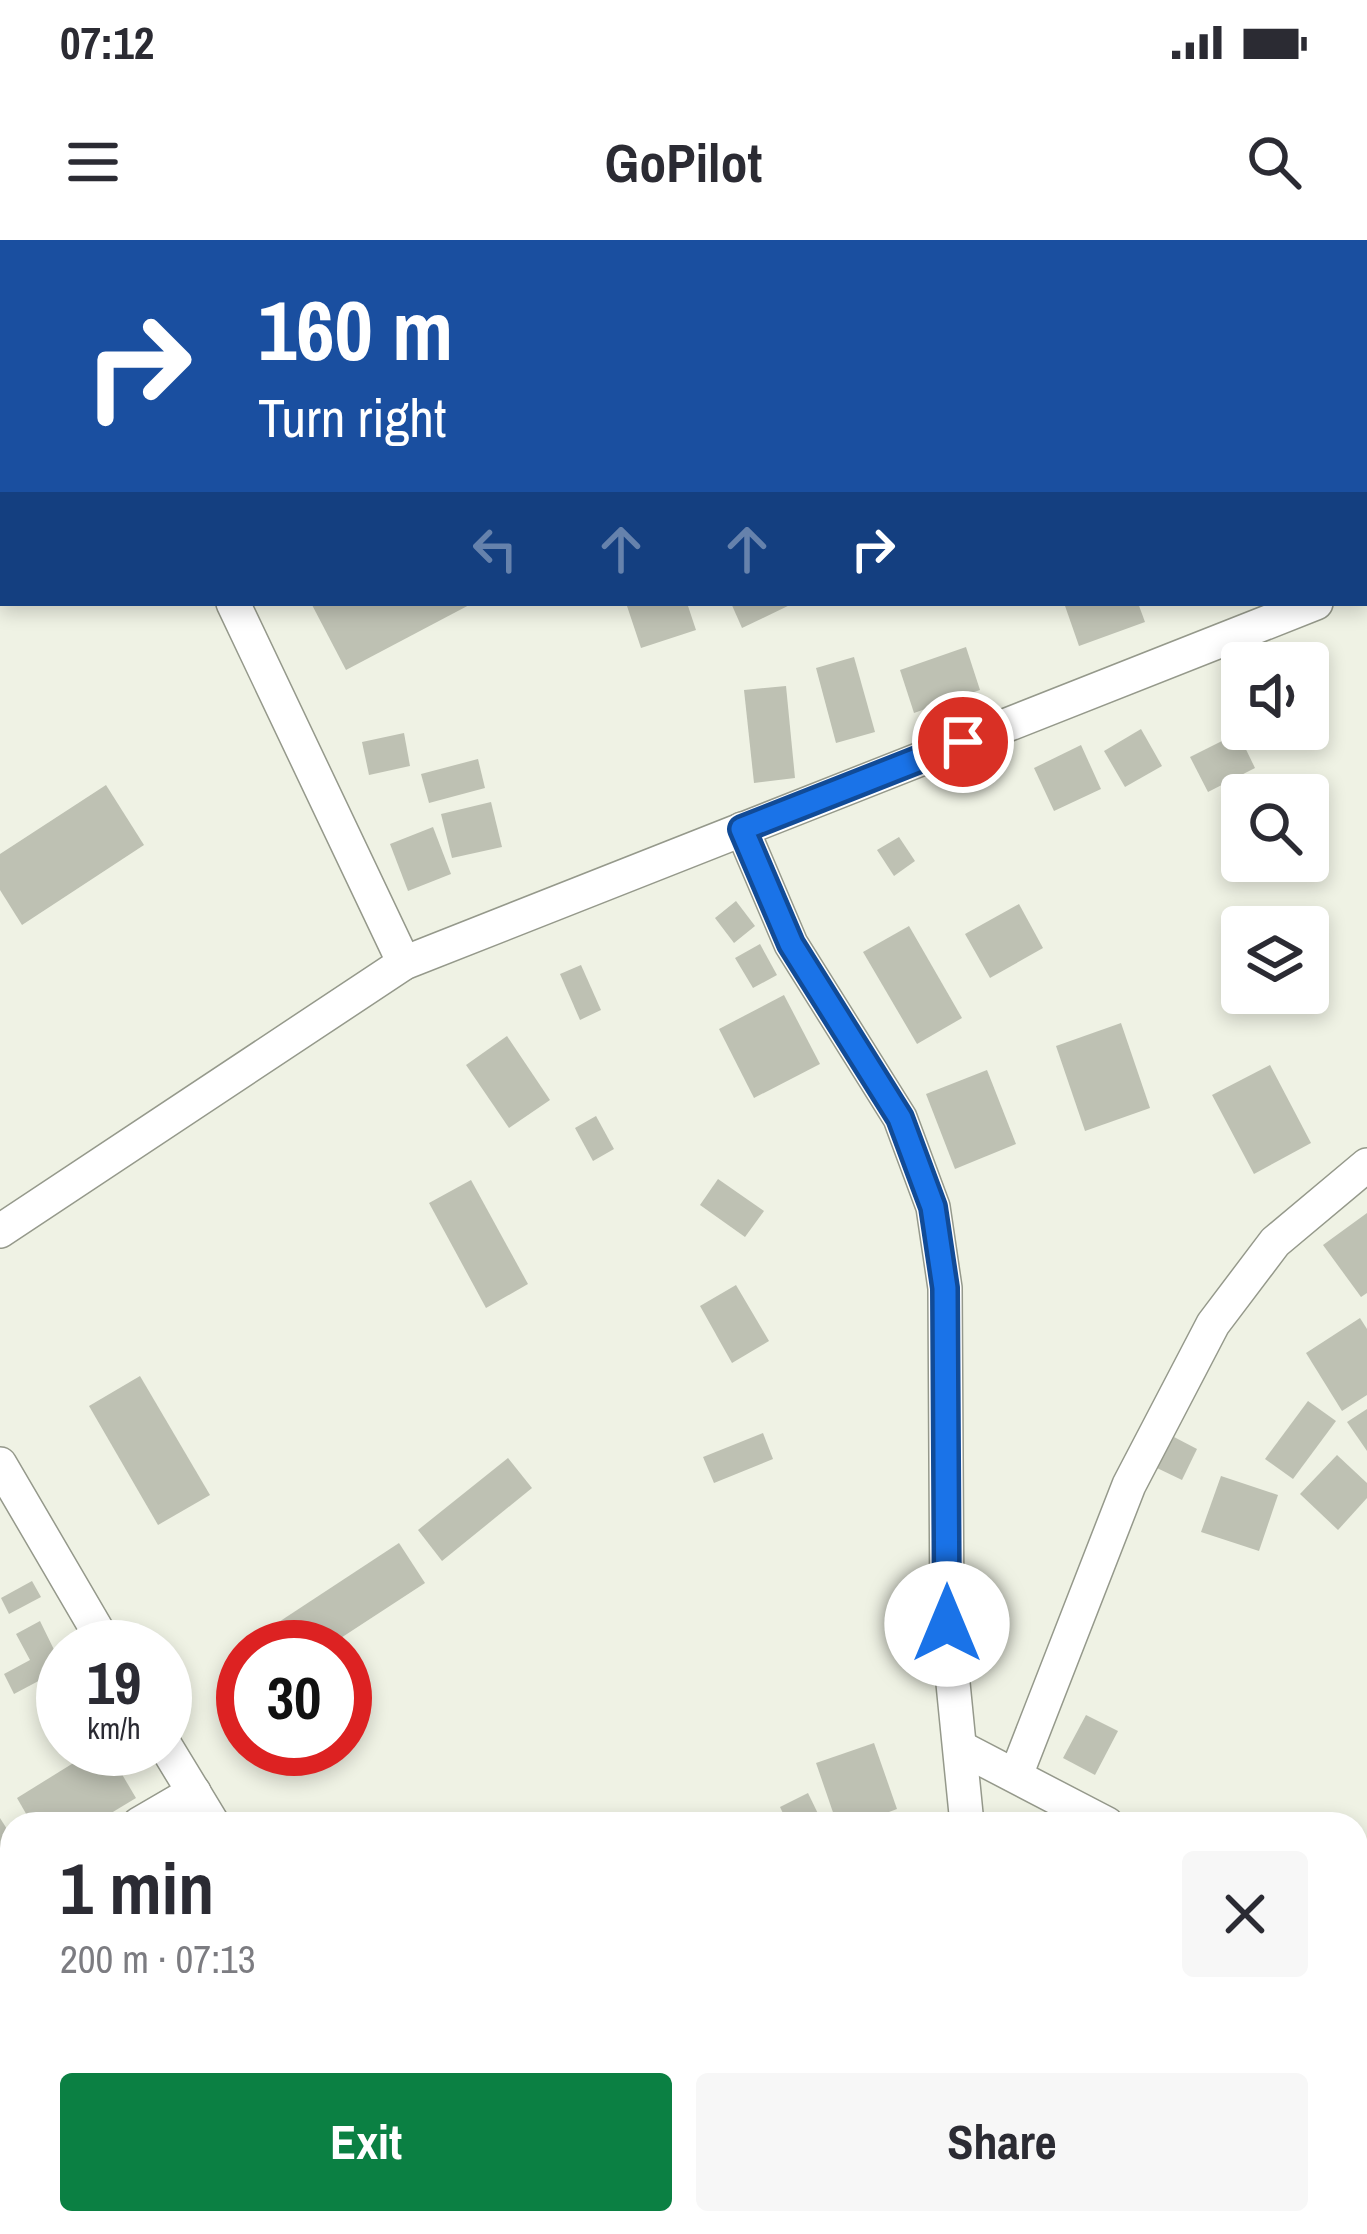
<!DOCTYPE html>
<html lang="en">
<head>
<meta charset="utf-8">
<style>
	body { margin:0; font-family:"Archivo Narrow",sans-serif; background:#f7f7f7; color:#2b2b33; height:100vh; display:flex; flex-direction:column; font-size:45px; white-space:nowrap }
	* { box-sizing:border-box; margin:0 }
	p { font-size:39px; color:#7c7c81 }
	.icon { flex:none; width:66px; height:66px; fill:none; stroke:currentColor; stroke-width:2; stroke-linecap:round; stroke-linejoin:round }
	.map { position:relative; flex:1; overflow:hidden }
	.details { position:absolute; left:0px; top:1572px; width:1368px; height:423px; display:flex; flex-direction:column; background:#fff; border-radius:36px 36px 0 0; box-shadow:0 6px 18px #0003 }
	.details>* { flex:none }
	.banner { position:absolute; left:0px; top:0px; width:1368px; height:366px; box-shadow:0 6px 18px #0003; background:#1a4fa0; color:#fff; overflow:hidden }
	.buttons { position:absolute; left:1221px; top:402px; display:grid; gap:24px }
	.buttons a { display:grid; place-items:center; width:108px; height:108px; border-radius:12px; background:#fff; box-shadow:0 6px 18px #0003; font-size:60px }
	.speed { position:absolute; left:36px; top:1380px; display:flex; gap:24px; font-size:60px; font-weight:700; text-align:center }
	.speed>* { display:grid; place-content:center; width:156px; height:156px; border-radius:50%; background:#fff; box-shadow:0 6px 18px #0003; line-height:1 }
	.speed small { font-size:30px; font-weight:400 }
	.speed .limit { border:18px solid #d22; background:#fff; color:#111 }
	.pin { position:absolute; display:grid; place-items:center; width:102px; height:102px; color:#fff; margin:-51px; border:6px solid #fff; border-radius:50%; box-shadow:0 3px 12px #0007 }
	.me { position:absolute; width:132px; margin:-66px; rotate:0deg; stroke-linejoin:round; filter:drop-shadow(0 0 9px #0008) }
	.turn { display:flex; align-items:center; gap:42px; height:252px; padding:0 60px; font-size:54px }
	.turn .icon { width:156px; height:156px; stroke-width:2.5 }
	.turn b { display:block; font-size:84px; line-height:102px }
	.lanes { display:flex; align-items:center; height:114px; padding:0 60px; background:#0003; justify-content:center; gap:60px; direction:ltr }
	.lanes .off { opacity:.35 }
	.round { display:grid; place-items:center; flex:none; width:126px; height:126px; border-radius:12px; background:#f7f7f7 }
	.headline { display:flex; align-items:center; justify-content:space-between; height:204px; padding:0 60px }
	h1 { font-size:72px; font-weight:700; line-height:90px }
	.button { display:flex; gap:24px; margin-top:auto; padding:24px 60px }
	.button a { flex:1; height:138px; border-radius:12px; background:#0b8043; color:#fff; font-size:48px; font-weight:700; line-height:138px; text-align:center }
	.button a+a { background:#f7f7f7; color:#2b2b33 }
	.status { display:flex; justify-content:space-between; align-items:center; height:84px; padding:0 60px; background:#fff; direction:ltr }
	.status svg { height:33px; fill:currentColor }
	header { display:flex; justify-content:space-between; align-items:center; height:156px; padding:0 60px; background:#fff; font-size:54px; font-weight:700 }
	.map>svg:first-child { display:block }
	.building { fill:#bec1b3 }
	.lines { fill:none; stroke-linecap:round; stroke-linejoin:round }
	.minor-casing { stroke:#95998b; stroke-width:36 }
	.minor { stroke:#fff; stroke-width:33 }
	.route-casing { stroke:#114b97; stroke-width:30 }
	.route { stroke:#1a73e8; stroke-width:21 }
</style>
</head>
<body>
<div class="status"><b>07:12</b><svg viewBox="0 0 49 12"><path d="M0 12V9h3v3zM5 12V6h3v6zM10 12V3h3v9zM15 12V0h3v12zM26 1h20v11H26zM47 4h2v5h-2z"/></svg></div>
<header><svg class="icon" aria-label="menu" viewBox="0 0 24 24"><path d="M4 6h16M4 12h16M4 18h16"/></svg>GoPilot<svg class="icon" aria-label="search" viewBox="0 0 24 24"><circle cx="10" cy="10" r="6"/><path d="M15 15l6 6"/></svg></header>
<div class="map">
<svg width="1367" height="1994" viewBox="0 0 1367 1994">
	<rect width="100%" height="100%" fill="#eff2e4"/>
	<g class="building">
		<polygon points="311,363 473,363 346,430"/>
		<polygon points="626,363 687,363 696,390 641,408"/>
		<polygon points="731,363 794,363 742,388"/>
		<polygon points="1064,363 1138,363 1145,382 1079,406"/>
		<polygon points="966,407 980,450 914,473 900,430"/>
		<polygon points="854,417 875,492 836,503 816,428"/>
		<polygon points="786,446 795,538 754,543 744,450"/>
		<polygon points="1141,489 1162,526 1125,547 1104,511"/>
		<polygon points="404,493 410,526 369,535 362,502"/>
		<polygon points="1238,493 1255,528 1208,552 1190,517"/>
		<polygon points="1081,505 1101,549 1054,571 1034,528"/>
		<polygon points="478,519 485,548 429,563 421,534"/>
		<polygon points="106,545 144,605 22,685 0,650 0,614"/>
		<polygon points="491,562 502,607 452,618 441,574"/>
		<polygon points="433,587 451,634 408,651 390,604"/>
		<polygon points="899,597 915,621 894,636 877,610"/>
		<polygon points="736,661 755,686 734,703 715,678"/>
		<polygon points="1019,664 1043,708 990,738 965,694"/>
		<polygon points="909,686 962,778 917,804 863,712"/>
		<polygon points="760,704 777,735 753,748 735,718"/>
		<polygon points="581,725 601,770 580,780 560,734"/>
		<polygon points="784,755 820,824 754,858 719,789"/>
		<polygon points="1121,783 1150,868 1085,891 1056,806"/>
		<polygon points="507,796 550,860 509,888 466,825"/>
		<polygon points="1270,825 1311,903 1254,934 1212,855"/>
		<polygon points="987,830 1016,904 955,929 926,854"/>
		<polygon points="596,876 614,909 593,921 575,888"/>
		<polygon points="718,939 764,971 745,997 700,965"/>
		<polygon points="471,940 528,1044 486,1068 429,963"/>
		<polygon points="1367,973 1367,1053 1361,1057 1323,1005"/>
		<polygon points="736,1045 769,1101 732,1123 700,1066"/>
		<polygon points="1360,1078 1367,1089 1367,1155 1342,1171 1306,1113"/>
		<polygon points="140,1136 210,1255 158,1285 89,1166"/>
		<polygon points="1308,1161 1336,1181 1293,1239 1265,1219"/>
		<polygon points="1367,1169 1367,1211 1347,1182"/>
		<polygon points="763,1193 773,1219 714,1243 703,1217"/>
		<polygon points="1174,1197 1197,1209 1182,1240 1157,1228"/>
		<polygon points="1337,1215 1367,1243 1367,1258 1338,1290 1300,1254"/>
		<polygon points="508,1218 532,1248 442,1321 418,1290"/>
		<polygon points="1221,1236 1278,1255 1259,1311 1201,1292"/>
		<polygon points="399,1303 425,1343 327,1407 267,1407 259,1395"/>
		<polygon points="32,1341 41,1357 9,1374 1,1358"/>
		<polygon points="40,1381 63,1428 14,1454 4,1434 30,1420 16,1394"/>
		<polygon points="1086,1475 1118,1491 1095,1535 1063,1518"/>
		<polygon points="874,1503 897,1569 857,1584 837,1584 816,1523"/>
		<polygon points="96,1509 107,1509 136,1558 93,1584 32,1584 17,1558"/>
		<polygon points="808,1553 823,1584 788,1584 780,1567"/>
		<polygon points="0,1578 12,1597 12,1632 0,1640"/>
		<polygon points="208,1983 313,1983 294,1994 214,1994"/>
		<polygon points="986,1983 1012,1983 1025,1994 977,1994"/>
	</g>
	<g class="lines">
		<g class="minor-casing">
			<g id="minor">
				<polyline points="61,0 62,3"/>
				<polyline points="1365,344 1367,343"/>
				<polyline points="233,363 404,723"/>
				<polyline points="742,589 791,704 900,878 933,967 945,1048 947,1383 967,1584"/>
				<polyline points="0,991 404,723 1316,363"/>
				<polyline points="0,1224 107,1407"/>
				<polyline points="165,1505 213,1584"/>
				<polyline points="963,1509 1107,1584"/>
				<polyline points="1016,1535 1129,1245 1213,1084 1275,1002 1367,925"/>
				<polyline points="139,1584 194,1552"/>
				<polyline points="0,1684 12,1676"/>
				<polyline points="1356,1697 1367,1684"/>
				<polyline points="0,1905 12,1925"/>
				<polyline points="47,1983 54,1994"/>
				<polyline points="448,1983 454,1994"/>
				<polyline points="843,1994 848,1983"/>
				<polyline points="1252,1994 1257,1983"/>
			</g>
		</g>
		<use href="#minor" class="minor"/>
	</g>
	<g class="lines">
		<g class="route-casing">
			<polyline id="route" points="947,1384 945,1048 933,967 900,878 791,704 742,589 963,502"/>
		</g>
		<use href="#route" class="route"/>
	</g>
</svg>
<div class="buttons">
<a><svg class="icon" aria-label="sound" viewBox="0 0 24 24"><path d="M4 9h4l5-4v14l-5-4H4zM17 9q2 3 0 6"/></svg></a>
<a><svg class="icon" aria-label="search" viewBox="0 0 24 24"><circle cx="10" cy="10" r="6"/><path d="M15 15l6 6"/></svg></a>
<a><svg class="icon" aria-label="layers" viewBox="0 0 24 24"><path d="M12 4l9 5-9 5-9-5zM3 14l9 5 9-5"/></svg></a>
</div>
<div class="speed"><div>19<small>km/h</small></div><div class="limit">30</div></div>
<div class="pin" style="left:963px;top:502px;background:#d93025"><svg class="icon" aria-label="arrive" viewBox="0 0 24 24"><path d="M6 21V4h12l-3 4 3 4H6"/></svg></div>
<svg class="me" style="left:947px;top:1384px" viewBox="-20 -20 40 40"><circle r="19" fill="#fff"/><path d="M0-13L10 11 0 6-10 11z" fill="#1a73e8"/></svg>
<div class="banner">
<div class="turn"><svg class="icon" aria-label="right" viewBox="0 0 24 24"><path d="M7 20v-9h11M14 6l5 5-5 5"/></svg><div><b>160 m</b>Turn right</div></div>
<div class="lanes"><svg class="icon off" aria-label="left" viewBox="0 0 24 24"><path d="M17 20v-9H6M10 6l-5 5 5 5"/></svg><svg class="icon off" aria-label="ahead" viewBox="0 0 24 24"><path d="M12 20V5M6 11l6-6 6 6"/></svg><svg class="icon off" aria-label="ahead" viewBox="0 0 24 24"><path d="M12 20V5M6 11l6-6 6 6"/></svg><svg class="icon" aria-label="right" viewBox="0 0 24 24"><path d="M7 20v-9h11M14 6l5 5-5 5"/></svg></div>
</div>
<section class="details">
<div class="headline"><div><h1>1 min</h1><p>200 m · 07:13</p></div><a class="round"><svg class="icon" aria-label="close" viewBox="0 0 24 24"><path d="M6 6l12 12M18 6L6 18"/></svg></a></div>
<div class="button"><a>Exit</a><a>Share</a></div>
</section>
</div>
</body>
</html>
